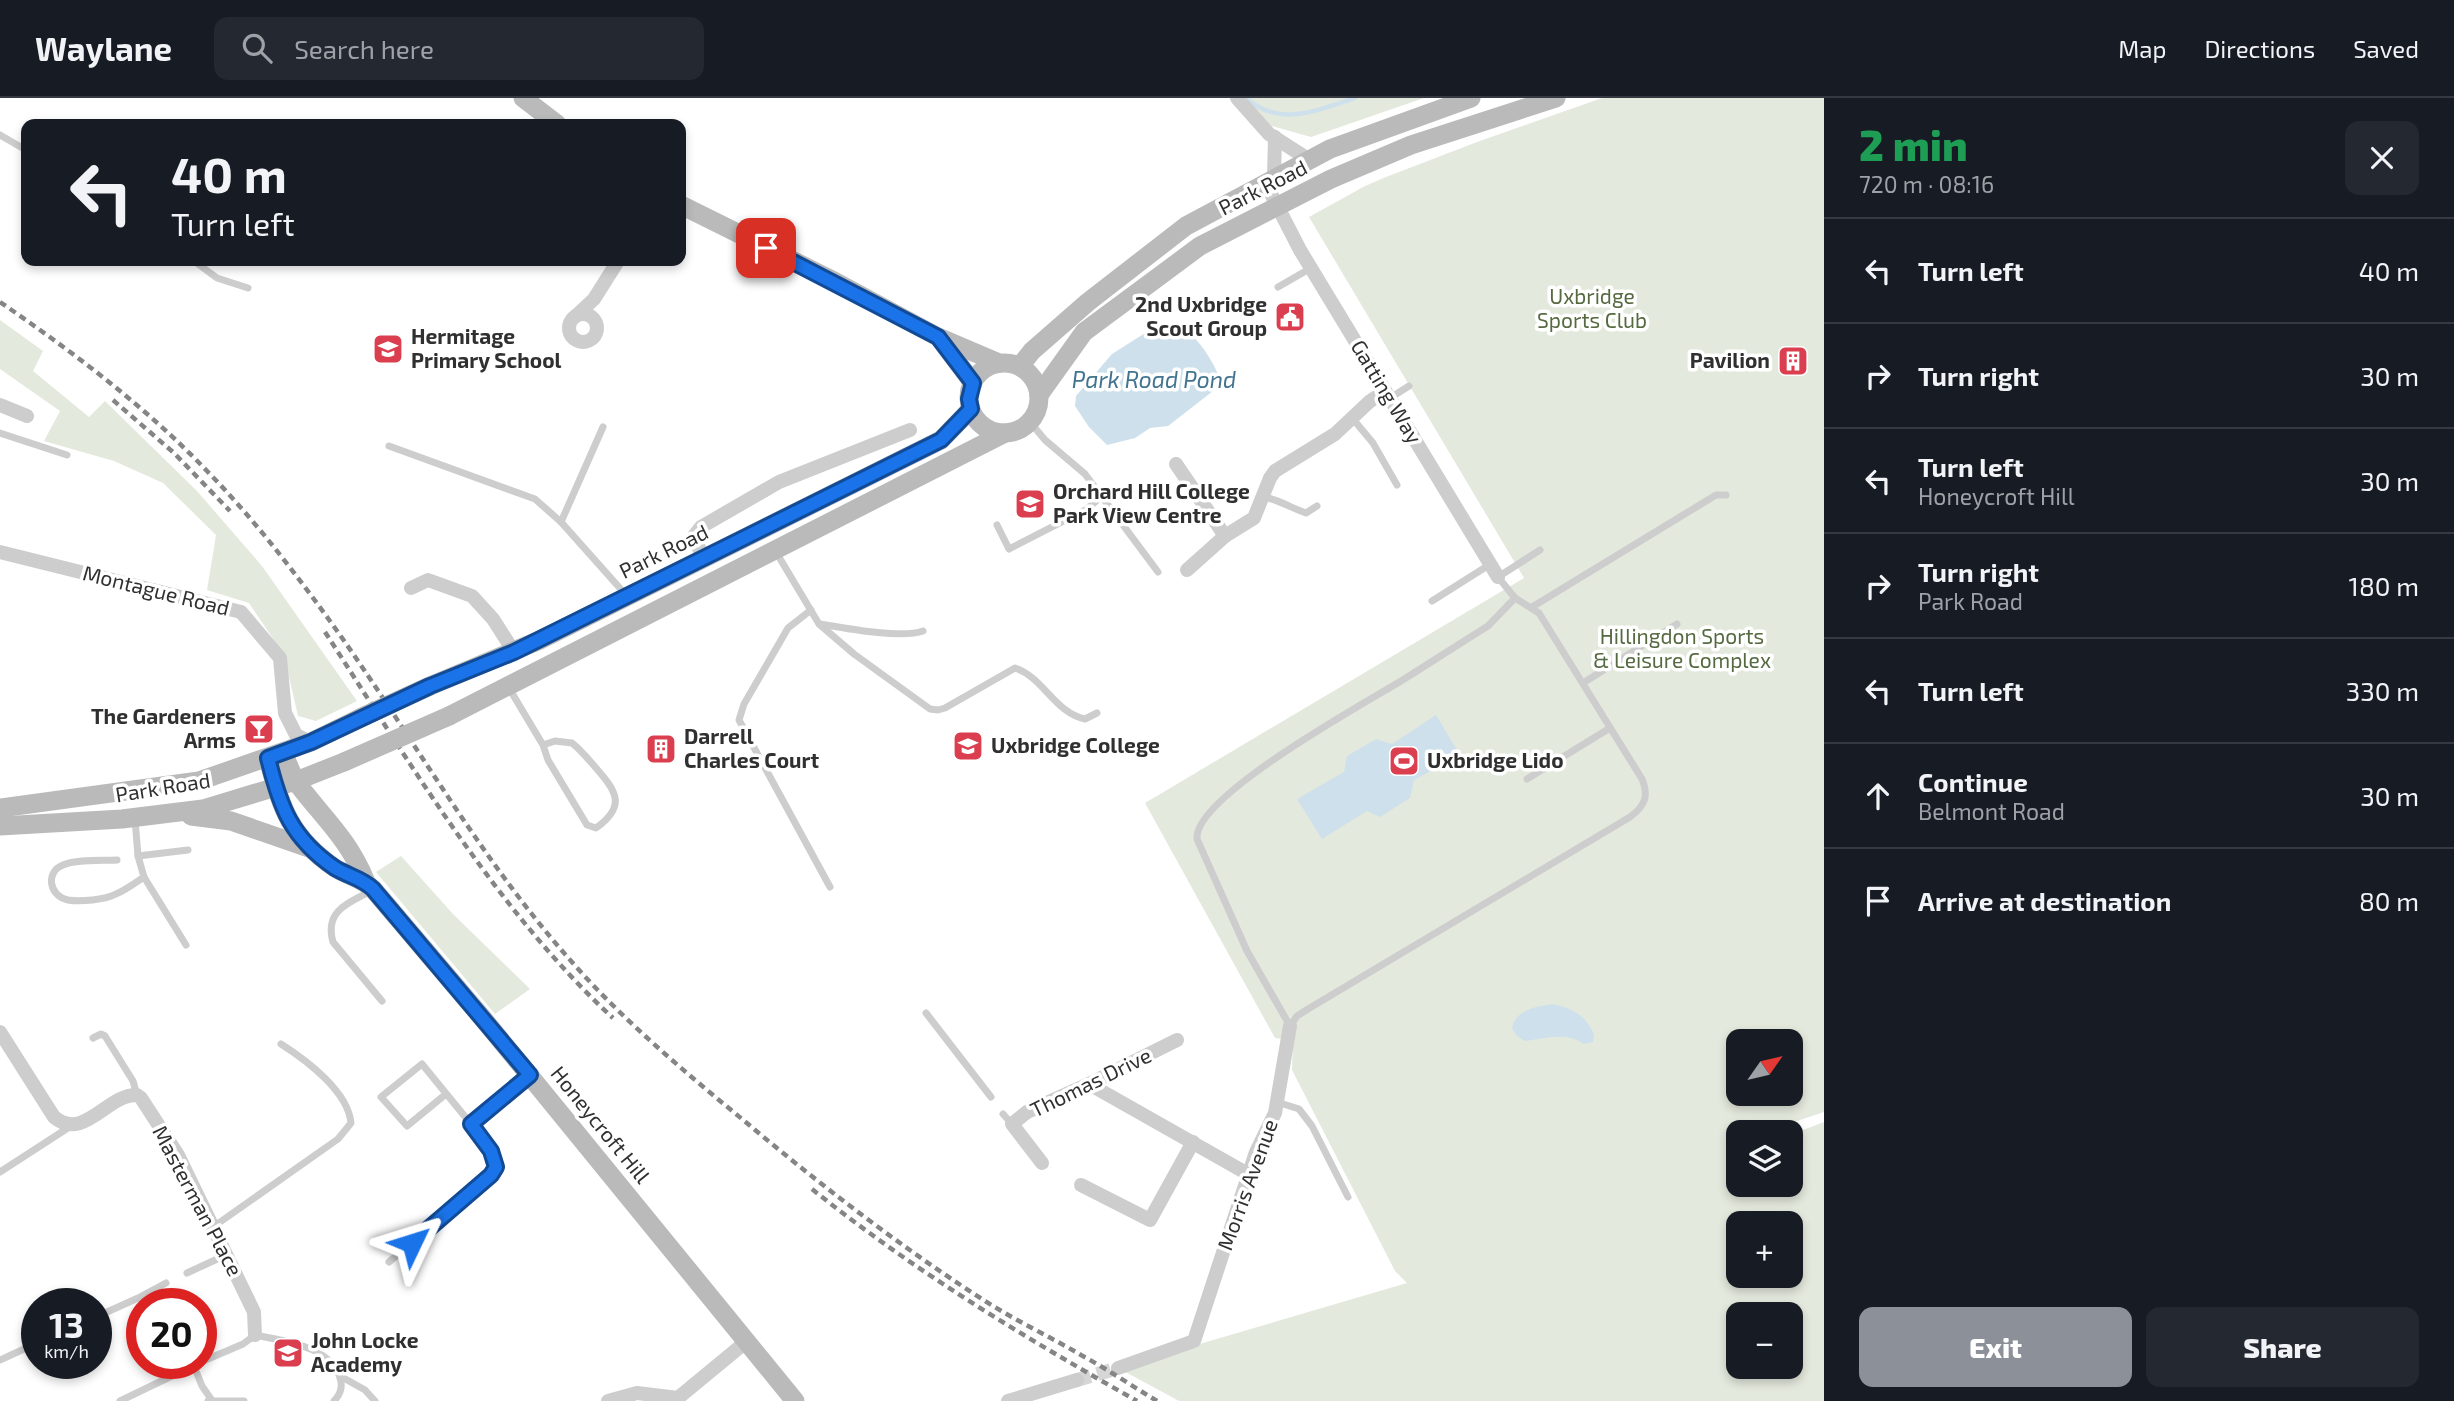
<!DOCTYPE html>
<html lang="en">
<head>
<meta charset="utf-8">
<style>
	body { margin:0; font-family:"Exo 2",sans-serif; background:#242831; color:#f1f3f6; height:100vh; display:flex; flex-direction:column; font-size:26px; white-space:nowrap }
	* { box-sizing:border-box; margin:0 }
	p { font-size:23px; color:#9ea1a6 }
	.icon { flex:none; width:38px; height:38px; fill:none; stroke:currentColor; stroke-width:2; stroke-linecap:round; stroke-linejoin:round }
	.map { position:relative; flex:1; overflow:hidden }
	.sheet { display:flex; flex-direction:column; background:#171b24; width:630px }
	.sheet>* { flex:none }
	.top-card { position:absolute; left:21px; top:21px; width:665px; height:147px; border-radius:14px; box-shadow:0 4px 10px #0003; background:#171b24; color:#f1f3f6; overflow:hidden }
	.needle { width:46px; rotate:56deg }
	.fabs { position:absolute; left:1726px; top:931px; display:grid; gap:14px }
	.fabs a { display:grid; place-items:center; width:77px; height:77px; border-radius:14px; background:#171b24; box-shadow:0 4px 10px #0003; font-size:35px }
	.speed { position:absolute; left:21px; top:1190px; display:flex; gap:14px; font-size:35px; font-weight:700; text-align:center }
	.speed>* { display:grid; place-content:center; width:91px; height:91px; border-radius:50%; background:#171b24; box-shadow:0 4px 10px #0003; line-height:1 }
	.speed small { font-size:18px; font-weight:400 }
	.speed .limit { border:10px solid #d22; background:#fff; color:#111 }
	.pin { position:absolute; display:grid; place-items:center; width:60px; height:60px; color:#fff; margin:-30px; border-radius:14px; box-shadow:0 4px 10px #0006 }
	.me { position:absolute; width:77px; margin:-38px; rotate:49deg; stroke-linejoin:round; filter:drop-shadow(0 0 5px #0008) }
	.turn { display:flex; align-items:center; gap:24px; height:147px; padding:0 35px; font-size:32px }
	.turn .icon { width:91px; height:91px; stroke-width:2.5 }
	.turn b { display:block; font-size:49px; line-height:60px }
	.round { display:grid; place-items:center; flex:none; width:74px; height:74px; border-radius:14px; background:#242831 }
	.head { display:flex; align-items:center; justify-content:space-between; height:119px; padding:0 35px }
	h1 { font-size:42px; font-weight:800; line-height:52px; color:#1e9e55 }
	.button { display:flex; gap:14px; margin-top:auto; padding:14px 35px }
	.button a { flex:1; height:80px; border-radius:14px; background:#8c9099; color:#fff; font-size:28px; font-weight:800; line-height:80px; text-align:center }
	.button a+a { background:#242831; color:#f1f3f6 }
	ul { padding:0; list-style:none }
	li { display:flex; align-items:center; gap:21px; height:105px; padding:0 35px; border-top:2px solid #363941 }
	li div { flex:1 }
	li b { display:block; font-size:26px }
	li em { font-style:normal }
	header { display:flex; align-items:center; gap:42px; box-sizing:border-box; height:98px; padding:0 35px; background:#171b24; border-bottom:2px solid #363941 }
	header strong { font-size:33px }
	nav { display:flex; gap:38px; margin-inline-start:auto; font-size:24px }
	.search { width:490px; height:63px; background:#242831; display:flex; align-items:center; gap:18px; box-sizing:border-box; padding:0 24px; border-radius:14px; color:#9ea1a6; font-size:26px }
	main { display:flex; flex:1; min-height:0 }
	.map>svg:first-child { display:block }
	.green { fill:#e4e9dd; fill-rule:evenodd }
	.water { fill:#cde0eb }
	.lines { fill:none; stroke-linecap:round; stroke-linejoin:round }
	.stream { stroke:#cde0eb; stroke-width:4.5 }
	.street-tunnel { stroke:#d6d6d6; stroke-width:14; stroke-dasharray:14 7; stroke-linecap:butt }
	.lane { stroke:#cdcdcd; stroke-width:7 }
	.street { stroke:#cdcdcd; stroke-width:14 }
	.secondary { stroke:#bababa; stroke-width:19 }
	.rail { stroke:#858585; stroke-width:4.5; stroke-dasharray:7 5; stroke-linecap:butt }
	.secondary-bridge { stroke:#bababa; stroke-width:19 }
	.route-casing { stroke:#114b97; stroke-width:18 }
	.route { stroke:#1a73e8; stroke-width:12 }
	.labels { text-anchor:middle; stroke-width:7; stroke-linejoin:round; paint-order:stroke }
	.street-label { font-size:21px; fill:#303030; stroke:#fff }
	.park-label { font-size:21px; fill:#556a40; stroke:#fff }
	.poi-label { font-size:21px; font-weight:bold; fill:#303030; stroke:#fff; text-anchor:start }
	.water-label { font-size:23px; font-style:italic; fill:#42748f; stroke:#fff }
</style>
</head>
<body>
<header>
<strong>Waylane</strong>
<div class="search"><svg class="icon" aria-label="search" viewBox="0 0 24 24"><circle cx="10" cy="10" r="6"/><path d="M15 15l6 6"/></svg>Search here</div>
<nav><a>Map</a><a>Directions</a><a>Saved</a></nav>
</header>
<main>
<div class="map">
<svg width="1824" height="1303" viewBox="0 0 1824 1303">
	<rect width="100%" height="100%" fill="#fff"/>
	<g class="green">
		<polygon points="1233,0 1424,0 1311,39 1261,25"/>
		<path d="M1602 0H1824V1014L1765 1034H1738V1087H1790V1037L1824 1024V1303H1179L1118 1270 1407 1185 1395 1173 1292 972 1293 942 1275 940 1145 705 1524 480 1309 119 1365 88 1386 79 1477 44ZM1738 943H1790V996H1738ZM1738 1125H1790V1178H1738ZM1738 1216H1790V1269H1738Z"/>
		<polygon points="0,222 43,253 33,273 89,319 105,303 197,393 262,468 357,603 316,623 298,618 284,557 249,505 207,492 216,437 163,385 114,363 44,343 60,313 0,271"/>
		<polygon points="401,758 453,816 530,891 495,916 376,774"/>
	</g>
	<g class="water">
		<path d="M1153 230C1161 230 1174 228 1182 231 1199 238 1217 270 1222 286L1168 328 1150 330 1135 340 1107 347 1089 329 1075 308 1076 298 1112 256Z"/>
		<polygon points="1436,617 1460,657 1414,682 1410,700 1380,719 1367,713 1322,741 1297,701 1344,674 1347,658 1376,641 1392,646"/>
		<path d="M1552 906C1573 910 1585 917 1594 936L1593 944 1583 946C1567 933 1543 941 1525 943L1517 938 1512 930C1516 911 1536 909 1552 906Z"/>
	</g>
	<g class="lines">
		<path class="stream" d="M1246 0C1279 30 1318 12 1355 0"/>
		<polyline class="street-tunnel" points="1077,1282 1118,1270"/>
		<g class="lane">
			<polyline points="534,26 543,16"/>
			<polyline points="0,37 26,52"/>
			<polyline points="194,163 217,180 248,190"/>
			<polyline points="1278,189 1311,170"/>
			<polyline points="1390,300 1409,288"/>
			<polyline points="1353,321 1373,345 1397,387"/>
			<polyline points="1030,324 1045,342 1085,376 1158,474"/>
			<polyline points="0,335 67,357"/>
			<polyline points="389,348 535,401 561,424 626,497"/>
			<path d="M1264 399C1280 402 1291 410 1306 415L1317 408"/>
			<polyline points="561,424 603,329"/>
			<polyline points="997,427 1009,451 1087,411 1103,397"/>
			<path d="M776 454 819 526 854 556 930 611 938 612 945 610 1015 570C1043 579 1055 615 1085 621L1097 615"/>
			<polyline points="1432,503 1489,467"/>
			<polyline points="1532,509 1716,397 1726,397"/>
			<polyline points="811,512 788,530 744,606 739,622 830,789"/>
			<path d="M820 526C844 530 901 541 923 533"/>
			<polyline points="1583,585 1677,526"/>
			<path d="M509 590 543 647 555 643 572 645C581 652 588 661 596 670 616 693 627 708 596 730L587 727 548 662 543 647"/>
			<polyline points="1527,681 1610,630"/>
			<polyline points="135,721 138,758 144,779 186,847"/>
			<polyline points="138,758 188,752"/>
			<path d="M117 762C101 763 78 761 63 767 45 774 49 798 68 802 80 804 105 802 116 796 126 792 135 785 144 779"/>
			<path d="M373 792C349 805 324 812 333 844L382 903"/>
			<polyline points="926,915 991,999"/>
			<path d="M1290 928 1297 918 1308 911 1630 719C1645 708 1649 698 1642 681L1539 515 1515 500 1498 479 1540 452"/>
			<path d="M1290 928 1247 853 1197 741C1193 699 1365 605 1401 583 1430 565 1459 546 1488 528L1515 500"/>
			<polyline points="93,940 101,936 105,938 133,983 137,997"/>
			<polyline points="446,996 407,1028 381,999 422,966 471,1026"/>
			<polyline points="1277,1004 1299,1011 1312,1028 1348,1099"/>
			<polyline points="1003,1016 1012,1026"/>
			<polyline points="0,1074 71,1028"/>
			<path d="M213 1129 338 1041 351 1025C348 993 306 962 281 946"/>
			<polyline points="389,1164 491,1077 496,1069 491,1053 471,1026 530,978"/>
			<polyline points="187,1175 226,1157"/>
			<polyline points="96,1219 138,1200 166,1185"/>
			<polyline points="0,1262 37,1245"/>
			<path d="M201 1264 243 1246 255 1237C283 1243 335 1248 341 1284 342 1291 339 1298 334 1303"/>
			<polyline points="194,1268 202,1288 211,1301"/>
			<polyline points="340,1278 365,1292 375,1303"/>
			<polyline points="120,1303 199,1265"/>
			<polyline points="208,1303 244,1303"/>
		</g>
		<g class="street">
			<polyline points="1237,0 1269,36 1308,61"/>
			<polyline points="1274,80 1275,39"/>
			<polyline points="1265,84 1300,152 1498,479"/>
			<circle cx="583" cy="230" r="14"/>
			<polyline points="576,218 594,201 618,163"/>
			<polyline points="0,307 27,318"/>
			<polyline points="1176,366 1225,438 1254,420 1270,380 1275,373 1335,336 1369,304 1385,293"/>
			<polyline points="0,454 241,514 280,560 285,615 296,637 311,644"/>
			<polyline points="703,460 694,438 701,429 779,384 910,332"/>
			<polyline points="1187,472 1225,438"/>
			<polyline points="411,490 428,482 472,498 493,521 514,554"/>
			<path d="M0 934 54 1019C84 1044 107 996 137 997L141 1000 178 1057 254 1214 255 1237"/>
			<polyline points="1089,986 1248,1076"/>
			<polyline points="1042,1065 1012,1026 1027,1014 1089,986 1177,942"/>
			<polyline points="1081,1087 1150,1122 1193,1044"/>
			<polyline points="1118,1270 1194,1243 1256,1054 1275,1015 1290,928"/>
			<polyline points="608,1303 637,1295 678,1300"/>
			<polyline points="677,1303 678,1300 747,1243"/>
			<polyline points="1008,1303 1077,1282"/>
		</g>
		<g class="secondary">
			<polyline points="523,0 557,26"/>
			<polyline points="681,107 836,184 938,239 999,265"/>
			<polyline points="940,241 973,285"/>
			<circle cx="1004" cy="300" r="35"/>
			<polyline points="1020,268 1032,253 1088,204 1186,128 1330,51 1471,0"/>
			<polyline points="1039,297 1084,234 1200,148 1331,81 1411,47 1556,0"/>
			<polyline points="430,588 540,542 941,342 971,311"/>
			<polyline points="449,618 1005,335"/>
			<path d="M283 655C288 664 291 676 297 685 324 721 348 740 366 784"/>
			<path d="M268 660C280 709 291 740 335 770 348 778 362 780 373 791L485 923 795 1303"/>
			<polyline points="0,710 199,683 311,644 360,620"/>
			<polyline points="191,718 231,723 309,750"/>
			<polyline points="0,728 122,721 203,711 296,683 344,664"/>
		</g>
		<g class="rail">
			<path d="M0 204C73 254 146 309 207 373 254 421 296 476 335 530 412 638 477 755 564 855 617 917 680 970 742 1021 818 1085 898 1147 982 1201 1014 1222 1049 1238 1081 1257 1107 1271 1132 1288 1157 1303"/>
			<polyline points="113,302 174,355 230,413"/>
			<path d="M325 534C410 665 498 814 613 920"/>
			<path d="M812 1091C914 1173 1024 1239 1137 1303"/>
		</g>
		<g class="secondary-bridge">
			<polyline points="360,620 430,588"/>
			<polyline points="344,664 449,618"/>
		</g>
	</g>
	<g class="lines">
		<g class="route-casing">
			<path id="route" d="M412 1145 491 1077 496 1069 491 1053 471 1026 530 977 373 791C362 780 348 778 335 770 291 740 280 709 268 660L311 644 430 588 514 554 742 441 941 342 971 311 969 301 973 285 938 239 766 150"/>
		</g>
		<use href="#route" class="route"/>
	</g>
	<defs>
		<g id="civic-square" transform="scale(1.575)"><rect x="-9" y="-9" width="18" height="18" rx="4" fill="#db3f4f" stroke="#fff"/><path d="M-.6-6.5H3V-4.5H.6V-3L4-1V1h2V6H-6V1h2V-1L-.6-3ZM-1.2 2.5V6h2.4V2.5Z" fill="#fff"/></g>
		<g id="school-square" transform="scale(1.575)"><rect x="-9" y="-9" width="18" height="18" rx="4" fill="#db3f4f" stroke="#fff"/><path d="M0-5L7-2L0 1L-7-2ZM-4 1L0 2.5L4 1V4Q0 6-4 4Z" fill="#fff"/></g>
		<g id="building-square" transform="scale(1.575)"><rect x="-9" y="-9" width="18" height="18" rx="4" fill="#db3f4f" stroke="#fff"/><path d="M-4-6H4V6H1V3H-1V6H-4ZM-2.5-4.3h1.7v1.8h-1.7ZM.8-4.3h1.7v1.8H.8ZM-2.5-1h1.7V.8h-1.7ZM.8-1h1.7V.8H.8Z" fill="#fff"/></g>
		<g id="university-square" transform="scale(1.575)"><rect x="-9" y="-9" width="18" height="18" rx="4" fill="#db3f4f" stroke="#fff"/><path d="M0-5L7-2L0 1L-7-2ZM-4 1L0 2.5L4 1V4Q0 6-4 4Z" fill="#fff"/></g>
		<g id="bar-square" transform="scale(1.575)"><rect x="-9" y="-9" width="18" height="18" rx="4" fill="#db3f4f" stroke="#fff"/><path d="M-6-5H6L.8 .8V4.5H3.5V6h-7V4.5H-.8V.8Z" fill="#fff"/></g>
		<g id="stadium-square" transform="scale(1.575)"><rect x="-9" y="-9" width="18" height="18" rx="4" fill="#db3f4f" stroke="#fff"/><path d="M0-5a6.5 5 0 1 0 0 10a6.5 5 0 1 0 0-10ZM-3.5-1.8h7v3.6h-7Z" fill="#fff"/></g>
	</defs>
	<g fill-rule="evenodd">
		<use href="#civic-square" x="1290" y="219"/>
		<use href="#school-square" x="388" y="251"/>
		<use href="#building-square" x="1793" y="263"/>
		<use href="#university-square" x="1030" y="406"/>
		<use href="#bar-square" x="259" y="631"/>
		<use href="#university-square" x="968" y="648"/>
		<use href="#building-square" x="661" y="651"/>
		<use href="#stadium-square" x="1404" y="663"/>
		<use href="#school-square" x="288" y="1255"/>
	</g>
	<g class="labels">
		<g class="street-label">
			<text transform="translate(1263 90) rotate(-27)" y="7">Park Road</text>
			<text transform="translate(1386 294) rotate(59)" y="7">Gatting Way</text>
			<text transform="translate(664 454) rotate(-26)" y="7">Park Road</text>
			<text transform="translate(156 493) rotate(14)" y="7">Montague Road</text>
			<text transform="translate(163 690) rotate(-9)" y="7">Park Road</text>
			<text transform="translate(1091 985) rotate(-26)" y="7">Thomas Drive</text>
			<text transform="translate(600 1027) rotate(51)" y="7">Honeycroft Hill</text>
			<text transform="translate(1248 1087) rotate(-70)" y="7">Morris Avenue</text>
			<text transform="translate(197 1103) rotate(62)" y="7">Masterman Place</text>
		</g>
		<g class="park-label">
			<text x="1592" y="206">Uxbridge<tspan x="1592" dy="24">Sports Club</tspan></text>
			<text x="1682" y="546">Hillingdon Sports<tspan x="1682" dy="24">&amp; Leisure Complex</tspan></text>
		</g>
		<g class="poi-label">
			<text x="1267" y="214" text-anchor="end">2nd Uxbridge<tspan x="1267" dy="24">Scout Group</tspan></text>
			<text x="411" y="246">Hermitage<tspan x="411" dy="24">Primary School</tspan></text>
			<text x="1770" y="270" text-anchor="end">Pavilion</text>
			<text x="1053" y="401">Orchard Hill College<tspan x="1053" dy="24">Park View Centre</tspan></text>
			<text x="236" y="626" text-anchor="end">The Gardeners<tspan x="236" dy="24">Arms</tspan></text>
			<text x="684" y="646">Darrell<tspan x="684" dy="24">Charles Court</tspan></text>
			<text x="991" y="655">Uxbridge College</text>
			<text x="1427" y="670">Uxbridge Lido</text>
			<text x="311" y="1250">John Locke<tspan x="311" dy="24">Academy</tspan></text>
		</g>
		<g class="water-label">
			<text x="1154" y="290">Park Road Pond</text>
		</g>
	</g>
</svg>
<div class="fabs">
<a><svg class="needle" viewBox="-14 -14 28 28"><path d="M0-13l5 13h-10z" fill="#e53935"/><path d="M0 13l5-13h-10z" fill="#9ea1a6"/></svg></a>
<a><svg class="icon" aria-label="layers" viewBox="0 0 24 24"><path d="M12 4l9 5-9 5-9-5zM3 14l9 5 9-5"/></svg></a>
<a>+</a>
<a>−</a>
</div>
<div class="speed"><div>13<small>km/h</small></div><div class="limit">20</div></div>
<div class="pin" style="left:766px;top:150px;background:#d93025"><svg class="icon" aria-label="arrive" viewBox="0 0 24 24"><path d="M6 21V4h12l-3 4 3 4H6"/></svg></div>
<svg class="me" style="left:412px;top:1145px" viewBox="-20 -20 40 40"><path d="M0-17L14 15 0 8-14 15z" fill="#1a73e8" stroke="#fff" stroke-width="4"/></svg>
<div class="top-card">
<div class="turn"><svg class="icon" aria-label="left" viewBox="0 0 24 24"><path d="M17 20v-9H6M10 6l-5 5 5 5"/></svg><div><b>40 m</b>Turn left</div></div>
</div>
</div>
<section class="sheet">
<div class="head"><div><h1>2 min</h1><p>720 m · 08:16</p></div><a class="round"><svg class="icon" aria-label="close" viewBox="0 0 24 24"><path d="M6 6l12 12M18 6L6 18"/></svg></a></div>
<ul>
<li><svg class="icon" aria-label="left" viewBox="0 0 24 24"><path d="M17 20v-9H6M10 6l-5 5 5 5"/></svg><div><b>Turn left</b></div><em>40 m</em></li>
<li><svg class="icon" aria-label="right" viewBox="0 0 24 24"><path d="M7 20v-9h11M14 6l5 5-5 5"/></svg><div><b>Turn right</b></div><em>30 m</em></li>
<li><svg class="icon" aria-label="left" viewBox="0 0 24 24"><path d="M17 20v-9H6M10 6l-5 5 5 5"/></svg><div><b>Turn left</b><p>Honeycroft Hill</p></div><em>30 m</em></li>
<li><svg class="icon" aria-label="right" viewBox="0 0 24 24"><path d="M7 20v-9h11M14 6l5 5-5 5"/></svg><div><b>Turn right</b><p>Park Road</p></div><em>180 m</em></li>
<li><svg class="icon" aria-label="left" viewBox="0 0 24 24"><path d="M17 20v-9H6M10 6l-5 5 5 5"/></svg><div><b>Turn left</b></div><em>330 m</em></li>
<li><svg class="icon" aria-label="ahead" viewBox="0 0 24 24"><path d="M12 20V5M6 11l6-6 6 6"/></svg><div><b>Continue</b><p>Belmont Road</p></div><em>30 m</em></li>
<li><svg class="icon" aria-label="arrive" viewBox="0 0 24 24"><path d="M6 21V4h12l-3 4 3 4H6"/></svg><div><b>Arrive at destination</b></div><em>80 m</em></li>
</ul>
<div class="button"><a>Exit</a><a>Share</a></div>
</section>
</main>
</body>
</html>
